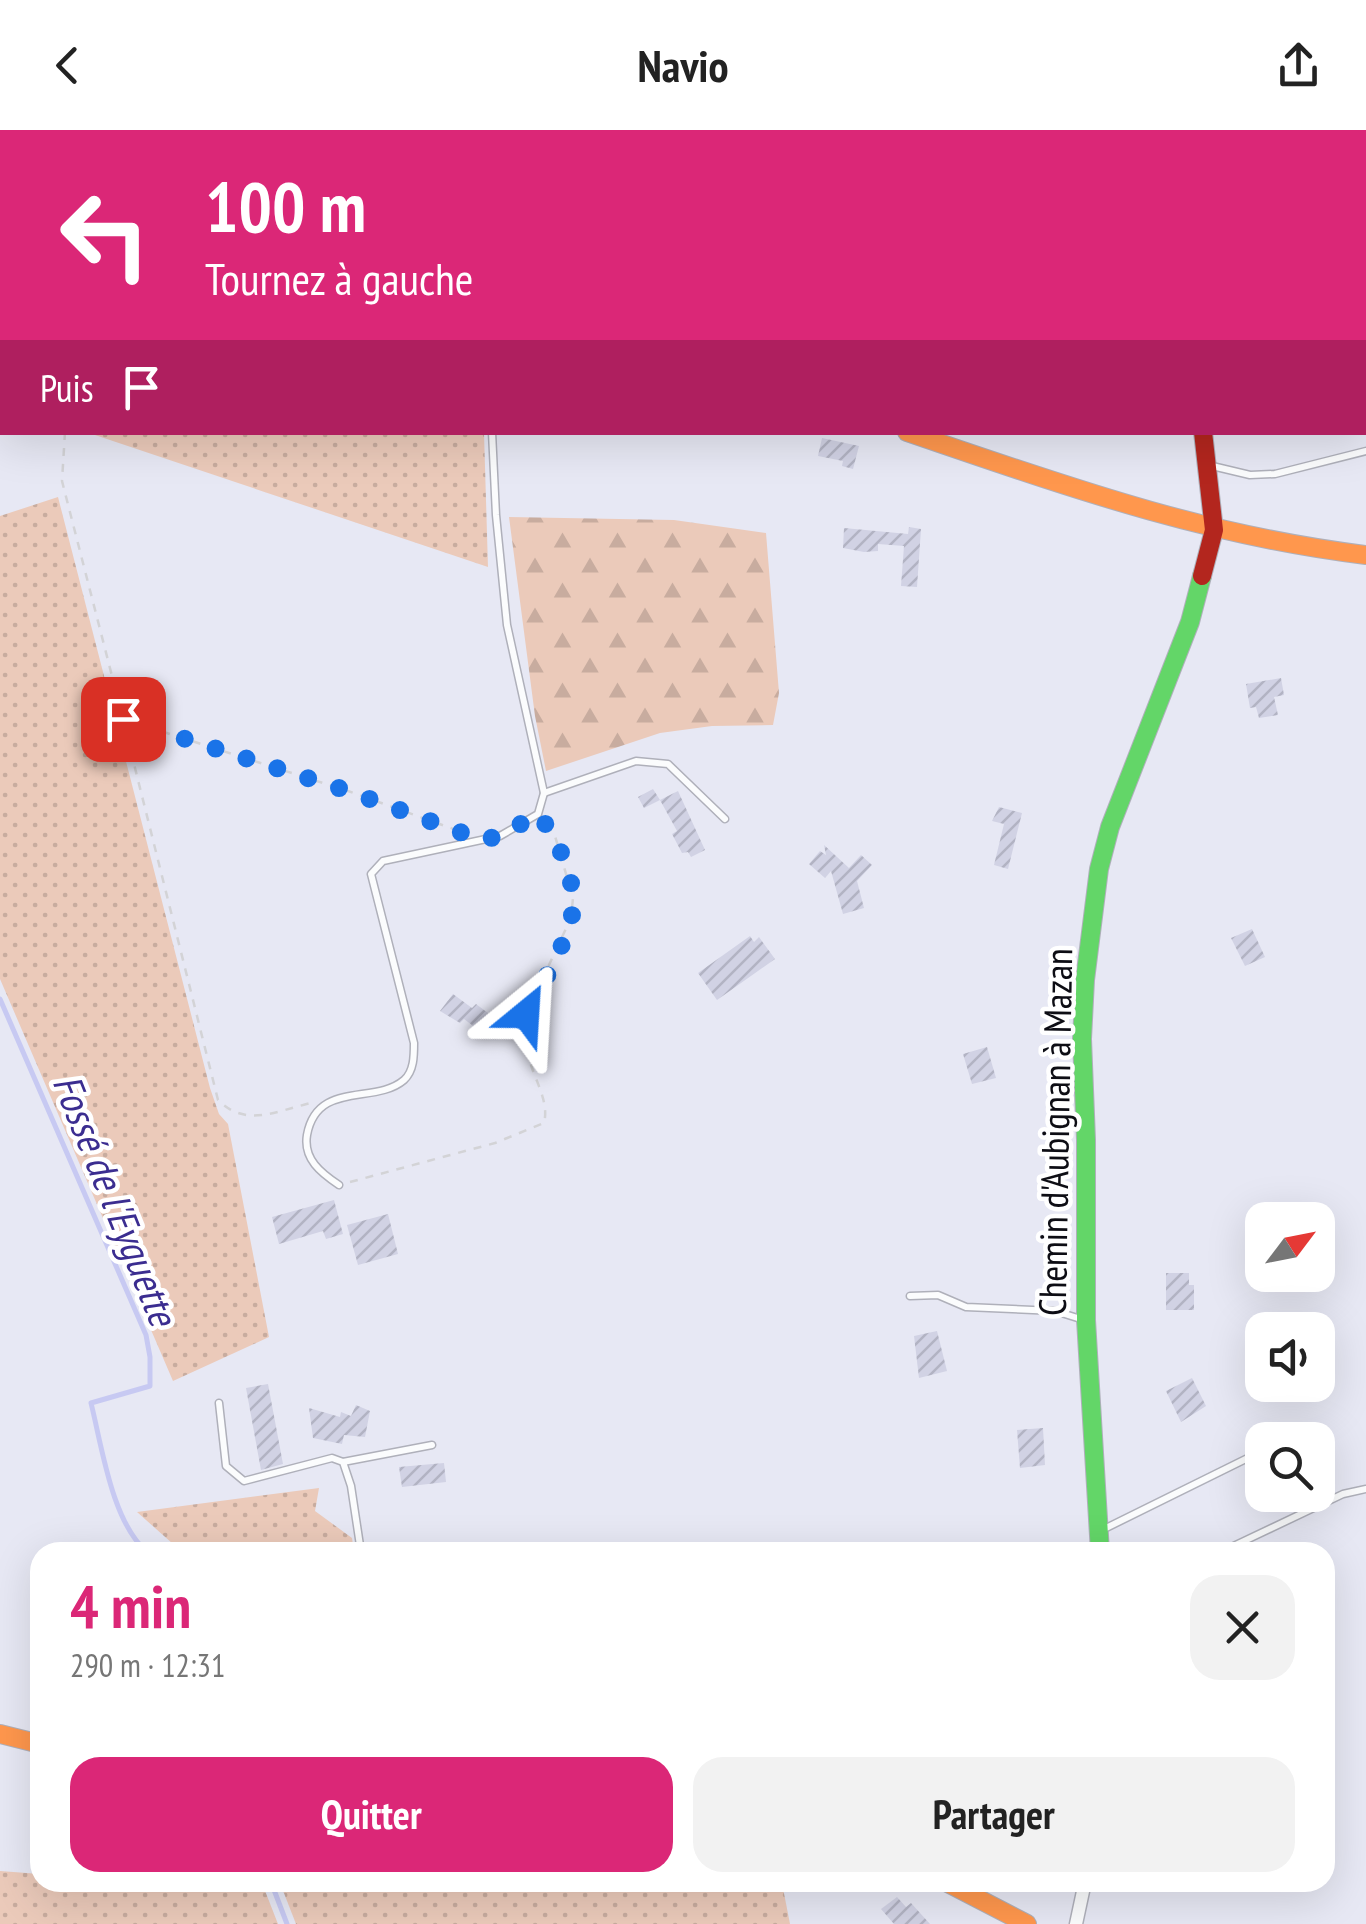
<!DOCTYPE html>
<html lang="fr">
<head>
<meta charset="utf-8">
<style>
	body { margin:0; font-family:"PT Sans Narrow",sans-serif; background:#f2f2f2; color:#222; height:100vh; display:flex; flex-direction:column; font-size:38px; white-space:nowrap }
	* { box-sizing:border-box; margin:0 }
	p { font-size:32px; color:#767676 }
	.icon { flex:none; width:55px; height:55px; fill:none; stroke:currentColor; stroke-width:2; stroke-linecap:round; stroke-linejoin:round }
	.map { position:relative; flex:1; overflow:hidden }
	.sheet { position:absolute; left:30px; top:1412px; width:1305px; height:350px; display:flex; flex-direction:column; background:#fff; border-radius:30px; box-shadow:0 10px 40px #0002 }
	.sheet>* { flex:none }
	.banner { position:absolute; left:0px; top:0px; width:1368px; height:305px; box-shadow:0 10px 40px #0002; background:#db2777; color:#fff; overflow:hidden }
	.needle { width:65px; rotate:58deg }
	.buttons { position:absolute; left:1245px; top:1072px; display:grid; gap:20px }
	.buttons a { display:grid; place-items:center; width:90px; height:90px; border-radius:20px; background:#fff; box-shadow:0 10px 40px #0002; font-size:50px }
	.pin { position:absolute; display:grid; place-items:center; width:85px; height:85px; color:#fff; margin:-42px; border-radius:20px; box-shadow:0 5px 15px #0006 }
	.me { position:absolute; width:110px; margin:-55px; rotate:27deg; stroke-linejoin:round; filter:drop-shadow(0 0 8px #0008) }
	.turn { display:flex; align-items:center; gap:35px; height:210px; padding:0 40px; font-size:45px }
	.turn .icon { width:130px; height:130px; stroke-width:2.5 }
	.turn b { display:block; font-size:70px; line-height:85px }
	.then { display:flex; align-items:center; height:95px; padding:0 40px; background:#0003; gap:20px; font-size:38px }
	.round { display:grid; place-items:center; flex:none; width:105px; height:105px; border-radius:30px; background:#f2f2f2 }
	.head { display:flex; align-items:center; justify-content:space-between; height:170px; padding:0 40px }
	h1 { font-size:60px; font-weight:800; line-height:75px; color:#db2777 }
	.primary-button { display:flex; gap:20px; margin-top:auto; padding:20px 40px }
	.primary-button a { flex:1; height:115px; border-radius:30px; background:#db2777; color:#fff; font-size:40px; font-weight:800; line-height:115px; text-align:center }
	.primary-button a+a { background:#f2f2f2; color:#222 }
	header { display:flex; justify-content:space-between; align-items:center; height:130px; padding:0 40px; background:#fff; font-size:45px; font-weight:800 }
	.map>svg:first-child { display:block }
	.grass { fill:url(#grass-dots) }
	.forest { fill:url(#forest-firs) }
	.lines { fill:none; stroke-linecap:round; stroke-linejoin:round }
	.stream { stroke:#c7c9f2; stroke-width:5 }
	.building { fill:url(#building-hatch) }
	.lane-casing { stroke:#afb0ba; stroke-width:9 }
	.street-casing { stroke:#afb0ba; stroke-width:15 }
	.fast-casing { stroke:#afb0ba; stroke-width:20 }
	.slow-casing { stroke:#afb0ba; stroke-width:20 }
	.jam-casing { stroke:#afb0ba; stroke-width:20 }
	.path { stroke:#d3d3d6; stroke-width:2.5; stroke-dasharray:8 8; stroke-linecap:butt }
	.lane { stroke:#fbfcfd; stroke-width:6 }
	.street { stroke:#fbfcfd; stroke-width:12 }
	.fast { stroke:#63d668; stroke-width:18 }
	.slow { stroke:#ff974d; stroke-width:18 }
	.jam { stroke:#b3261e; stroke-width:18 }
	.route { stroke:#1a73e8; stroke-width:18; stroke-dasharray:0 32.4 }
	.labels { text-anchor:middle; stroke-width:9; stroke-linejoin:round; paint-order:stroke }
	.street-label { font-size:38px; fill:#0d0d14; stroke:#fff }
	.water-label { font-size:40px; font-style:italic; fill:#3b2d90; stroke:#fff }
</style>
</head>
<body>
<header><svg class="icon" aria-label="back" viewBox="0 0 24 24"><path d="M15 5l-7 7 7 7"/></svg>Navio<svg class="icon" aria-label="share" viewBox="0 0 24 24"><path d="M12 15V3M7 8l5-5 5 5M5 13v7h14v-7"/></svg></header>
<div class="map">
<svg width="1366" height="1794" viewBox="0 0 1366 1794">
	<defs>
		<pattern id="grass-dots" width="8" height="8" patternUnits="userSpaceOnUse" patternTransform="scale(2.5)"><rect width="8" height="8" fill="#ebcaba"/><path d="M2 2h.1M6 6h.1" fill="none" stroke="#c8ac9f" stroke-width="1.8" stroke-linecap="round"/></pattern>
		<pattern id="forest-firs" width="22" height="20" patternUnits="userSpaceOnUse" patternTransform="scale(2.5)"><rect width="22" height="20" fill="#ebcaba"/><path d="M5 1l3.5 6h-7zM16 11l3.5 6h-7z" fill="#c8ac9f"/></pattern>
		<pattern id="building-hatch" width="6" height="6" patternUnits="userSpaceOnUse" patternTransform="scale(2.5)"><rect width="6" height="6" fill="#d1d2e4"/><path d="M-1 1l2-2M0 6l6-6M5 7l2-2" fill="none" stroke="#b2b3c3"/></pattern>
	</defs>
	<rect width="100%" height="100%" fill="#e7e8f4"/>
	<g class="grass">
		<polygon points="89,303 484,303 488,437"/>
		<polygon points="58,367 210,958 219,984 228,994 269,1207 173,1251 0,849 0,386"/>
		<polygon points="319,1358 315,1381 352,1408 354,1422 182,1422 137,1382"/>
		<polygon points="0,1741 40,1744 40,1752 262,1753 278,1794 0,1794"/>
		<polygon points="280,1753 782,1753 790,1794 296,1794"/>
	</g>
	<polygon class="forest" points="509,387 674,390 766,403 779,563 773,595 712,596 660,603 546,641 535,586"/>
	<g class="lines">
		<g class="stream">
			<path d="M0 869 146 1205 150 1227V1256L91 1273C102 1317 112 1392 147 1422"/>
			<polyline points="271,1752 287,1794"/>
		</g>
	</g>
	<g class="building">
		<polygon points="822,308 859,316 853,339 842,336 843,331 818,326"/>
		<polygon points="909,397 921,399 917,457 901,456 904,416 878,414 878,421 864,422 843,418 844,398 908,404"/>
		<polygon points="1281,548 1284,565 1274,567 1278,585 1259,588 1256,577 1250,578 1246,554"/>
		<polygon points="653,659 660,670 678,661 705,720 691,727 688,722 682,723 672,704 677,701 660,670 644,678 638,667"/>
		<polygon points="999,677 1022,683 1008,739 994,735 1004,694 992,691"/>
		<polygon points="824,715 849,738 861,725 872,735 857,751 864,778 843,784 831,741 825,748 809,734 820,721 826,725"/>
		<polygon points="1252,799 1265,827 1245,836 1231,808"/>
		<polygon points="750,806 754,812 759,807 775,829 717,870 698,843"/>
		<polygon points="453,864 472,878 476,874 488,883 476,898 464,889 460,893 440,881"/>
		<polygon points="987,917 996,948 972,954 963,924"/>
		<polygon points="334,1070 343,1104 326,1109 323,1101 279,1114 272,1087"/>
		<polygon points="388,1084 398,1124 358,1135 347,1095"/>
		<polygon points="1166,1143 1189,1143 1189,1155 1194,1155 1194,1180 1166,1180"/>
		<polygon points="937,1201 947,1241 919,1248 914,1206"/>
		<polygon points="1192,1248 1206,1276 1181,1292 1166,1261"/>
		<polygon points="268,1254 283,1334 261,1340 246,1258"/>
		<polygon points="356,1275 370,1281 365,1307 344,1305 342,1314 313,1308 309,1278 340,1287 341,1282 351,1286"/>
		<polygon points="1043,1298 1045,1335 1020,1338 1017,1300"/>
		<polygon points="444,1333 446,1352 402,1357 399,1337"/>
		<polygon points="897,1767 906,1777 911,1773 930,1794 894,1794 881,1779"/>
	</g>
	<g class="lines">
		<g class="lane-casing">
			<g id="lane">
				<polyline points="1365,21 1366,20"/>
				<polyline points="1208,335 1250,345 1275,344 1366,321"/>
				<polyline points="544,663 636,631 668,634 725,689"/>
				<path d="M339 1055C321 1043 303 1029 307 1005 317 950 375 975 404 950 414 941 414 926 414 913L371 744 383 731 500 706 538 684 544 663 507 495 496 385 492 302"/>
				<polyline points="910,1166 938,1165 966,1177 1055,1181 1084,1190"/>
				<polyline points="219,1273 226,1336 244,1351 332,1328 343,1332 351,1356 361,1422"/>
				<polyline points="343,1332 432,1315"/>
				<polyline points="1102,1400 1262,1321"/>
				<polyline points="1221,1422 1343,1364 1366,1359"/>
			</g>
		</g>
		<g class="street-casing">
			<g id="street">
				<polyline points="1153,0 1154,2"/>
				<polyline points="1076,1794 1085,1752"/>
			</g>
		</g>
		<g class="fast-casing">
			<polyline id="fast" points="1100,1422 1086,1190 1086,1010 1082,909 1085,850 1099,739 1110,697 1190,492 1202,446"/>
		</g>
		<g class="slow-casing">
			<g id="slow">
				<path d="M907 302C1063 355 1201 405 1366 425"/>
				<polyline points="0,1604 40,1614"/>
				<polyline points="946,1752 1027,1794"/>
			</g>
		</g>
		<g class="jam-casing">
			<g id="jam">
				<polyline points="4,0 11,2"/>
				<polyline points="1202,446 1214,400 1203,302"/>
			</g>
		</g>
		<g class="path">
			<polyline points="0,136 2,137"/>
			<polyline points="65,302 62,351 123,589 348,661 459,701"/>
			<path d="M123 590 218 970C246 998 276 981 311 973"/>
			<path d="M350 1052 495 1013 544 993C549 973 537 954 531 935 526 918 524 901 526 884L571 788 573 768 555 706 545 693"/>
		</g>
		<use href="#lane" class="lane"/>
		<use href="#street" class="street"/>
		<use href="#fast" class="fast"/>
		<use href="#slow" class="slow"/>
		<use href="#jam" class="jam"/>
	</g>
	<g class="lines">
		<path class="route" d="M123 589 348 661 482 710 500 706 538 684C558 709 578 752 572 785 567 812 540 859 526 884"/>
	</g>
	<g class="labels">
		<g class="street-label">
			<text transform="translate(1056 1002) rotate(-89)" y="13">Chemin d'Aubignan à Mazan</text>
		</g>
		<g class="water-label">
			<text transform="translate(115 1070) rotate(68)" y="14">Fossé de l'Eyguette</text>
		</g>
	</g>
</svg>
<div class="buttons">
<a><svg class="needle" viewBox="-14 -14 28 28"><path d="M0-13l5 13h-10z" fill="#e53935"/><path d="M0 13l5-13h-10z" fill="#767676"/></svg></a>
<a><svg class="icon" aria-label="sound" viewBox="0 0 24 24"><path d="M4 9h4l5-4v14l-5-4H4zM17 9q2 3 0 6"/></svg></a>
<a><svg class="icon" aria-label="search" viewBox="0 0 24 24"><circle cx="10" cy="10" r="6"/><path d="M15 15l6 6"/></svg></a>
</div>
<div class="pin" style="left:123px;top:589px;background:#d93025"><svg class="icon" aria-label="arrive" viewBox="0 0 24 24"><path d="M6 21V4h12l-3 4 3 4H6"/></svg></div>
<svg class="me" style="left:526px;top:884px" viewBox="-20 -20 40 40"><path d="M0-17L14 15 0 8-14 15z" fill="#1a73e8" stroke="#fff" stroke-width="4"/></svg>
<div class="banner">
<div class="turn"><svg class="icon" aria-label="left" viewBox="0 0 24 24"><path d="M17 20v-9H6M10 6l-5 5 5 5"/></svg><div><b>100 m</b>Tournez à gauche</div></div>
<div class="then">Puis<svg class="icon" aria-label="arrive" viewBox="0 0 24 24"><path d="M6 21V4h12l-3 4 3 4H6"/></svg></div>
</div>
<section class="sheet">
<div class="head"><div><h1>4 min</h1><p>290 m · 12:31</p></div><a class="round"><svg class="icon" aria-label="close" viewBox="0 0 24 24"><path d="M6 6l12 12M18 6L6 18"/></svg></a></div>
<div class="primary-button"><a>Quitter</a><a>Partager</a></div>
</section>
</div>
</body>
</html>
